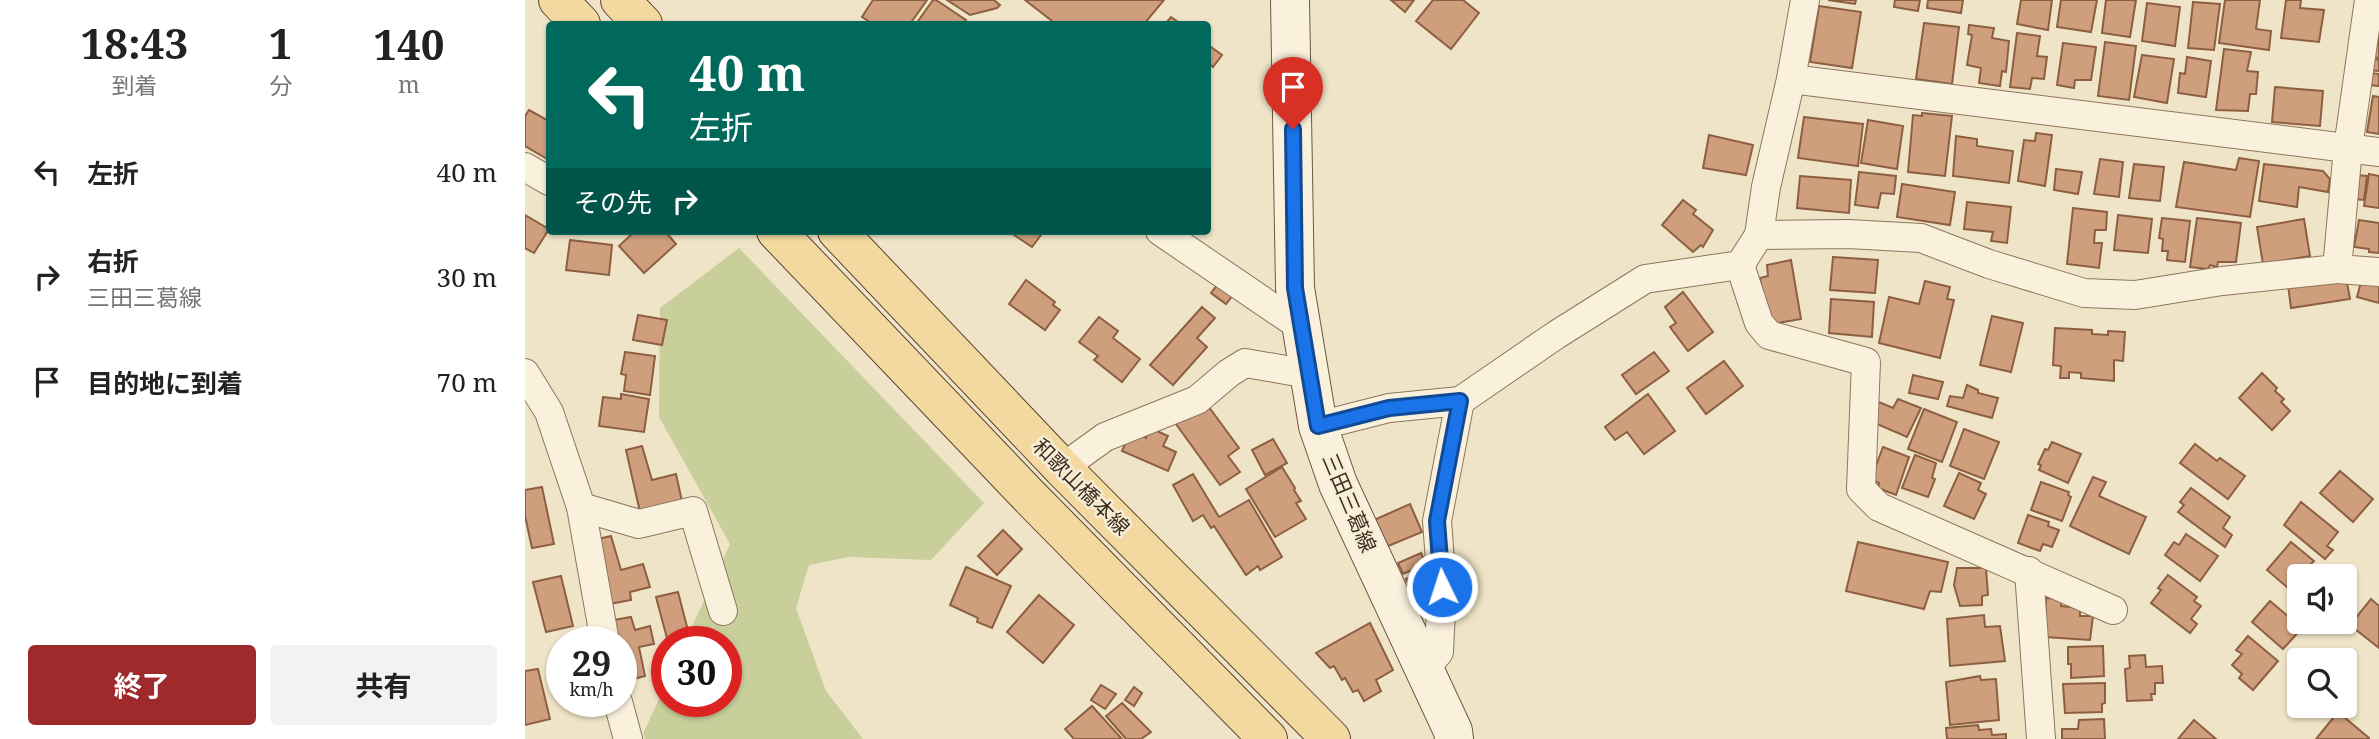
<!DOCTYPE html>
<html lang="ja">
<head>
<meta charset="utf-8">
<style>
	body { margin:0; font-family:"Noto Serif","Noto Sans JP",serif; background:#f2f2f2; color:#222; height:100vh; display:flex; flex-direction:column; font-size:26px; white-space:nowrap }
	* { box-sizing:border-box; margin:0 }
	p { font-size:23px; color:#767676 }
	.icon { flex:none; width:38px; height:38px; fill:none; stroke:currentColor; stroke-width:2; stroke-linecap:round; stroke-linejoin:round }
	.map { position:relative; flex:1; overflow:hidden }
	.side { display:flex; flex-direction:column; background:#fff; width:525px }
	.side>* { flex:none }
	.hud { position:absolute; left:21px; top:21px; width:665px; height:214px; border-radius:7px; box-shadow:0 2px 5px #0004; background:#00695c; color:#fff; overflow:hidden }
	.buttons { position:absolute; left:1762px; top:564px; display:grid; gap:14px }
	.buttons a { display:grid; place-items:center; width:70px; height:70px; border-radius:7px; background:#fff; box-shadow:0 2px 5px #0004; font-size:35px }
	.speed { position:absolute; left:21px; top:626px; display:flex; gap:14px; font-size:35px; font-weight:700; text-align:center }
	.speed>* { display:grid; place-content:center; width:91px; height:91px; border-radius:50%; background:#fff; box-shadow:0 2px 5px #0004; line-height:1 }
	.speed small { font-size:18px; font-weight:400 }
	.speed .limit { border:10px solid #d22; background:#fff; color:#111 }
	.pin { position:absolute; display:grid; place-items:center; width:60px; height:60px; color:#fff; margin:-72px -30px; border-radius:50% 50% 50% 0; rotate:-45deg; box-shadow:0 0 7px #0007 }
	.pin .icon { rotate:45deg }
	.me { position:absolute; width:77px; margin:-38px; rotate:356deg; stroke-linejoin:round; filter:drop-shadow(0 0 5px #0008) }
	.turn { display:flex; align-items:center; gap:24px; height:147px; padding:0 28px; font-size:32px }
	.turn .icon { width:91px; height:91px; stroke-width:2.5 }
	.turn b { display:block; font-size:49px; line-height:60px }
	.then { display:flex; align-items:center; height:66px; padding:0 28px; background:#0003; gap:14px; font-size:26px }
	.eta { display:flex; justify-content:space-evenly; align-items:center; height:119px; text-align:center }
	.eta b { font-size:42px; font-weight:700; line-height:49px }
	.primary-button { display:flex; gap:14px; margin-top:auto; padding:14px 28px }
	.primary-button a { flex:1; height:80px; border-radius:7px; background:#9e2a2b; color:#fff; font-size:28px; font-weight:700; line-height:80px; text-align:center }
	.primary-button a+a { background:#f2f2f2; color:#222 }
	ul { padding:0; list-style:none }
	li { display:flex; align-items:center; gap:21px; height:105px; padding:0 28px }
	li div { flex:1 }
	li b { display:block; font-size:26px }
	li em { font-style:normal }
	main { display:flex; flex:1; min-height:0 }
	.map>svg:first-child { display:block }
	.green { fill:#c9cf9b }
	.building { fill:#cf9f7d; stroke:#8d5f41; stroke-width:2 }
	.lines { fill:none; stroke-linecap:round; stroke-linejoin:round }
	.minor-casing { stroke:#8d765c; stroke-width:30 }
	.secondary-casing { stroke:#6f573f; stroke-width:40 }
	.primary-casing { stroke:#5b4430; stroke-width:40 }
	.minor { stroke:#faf1dc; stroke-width:28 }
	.secondary { stroke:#faf1dc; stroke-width:38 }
	.primary { stroke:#f3d9a0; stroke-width:38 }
	.route-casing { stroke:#114b97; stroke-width:18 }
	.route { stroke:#1a73e8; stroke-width:12 }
	.labels { text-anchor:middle; stroke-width:5; stroke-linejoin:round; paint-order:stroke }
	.street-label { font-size:21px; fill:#3d2e20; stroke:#f7eed8 }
</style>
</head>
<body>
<main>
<section class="side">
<div class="eta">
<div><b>18:43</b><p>到着</p></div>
<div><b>1</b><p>分</p></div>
<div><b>140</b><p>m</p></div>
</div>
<ul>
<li><svg class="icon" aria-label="left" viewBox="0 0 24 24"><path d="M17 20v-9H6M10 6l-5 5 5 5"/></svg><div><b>左折</b></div><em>40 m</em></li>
<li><svg class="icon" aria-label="right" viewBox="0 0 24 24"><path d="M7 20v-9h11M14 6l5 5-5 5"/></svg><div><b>右折</b><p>三田三葛線</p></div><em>30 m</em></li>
<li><svg class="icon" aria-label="arrive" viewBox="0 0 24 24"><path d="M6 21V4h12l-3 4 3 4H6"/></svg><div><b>目的地に到着</b></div><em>70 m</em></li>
</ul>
<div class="primary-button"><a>終了</a><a>共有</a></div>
</section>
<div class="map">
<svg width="1854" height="739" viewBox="0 0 1854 739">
	<rect width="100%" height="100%" fill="#f0e4c8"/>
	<polygon class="green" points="214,248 459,503 406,560 324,557 284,565 271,608 301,691 338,739 120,739 118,734 142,681 142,702 201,702 201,642 160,642 205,544 134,417 135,308"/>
	<g class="building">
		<polygon points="348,0 402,0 385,24 348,24 337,17"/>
		<polygon points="408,0 411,0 441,20 438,24 391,24"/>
		<polygon points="422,0 469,0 475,5 472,8 445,15"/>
		<polygon points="500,0 639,0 619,24 531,24"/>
		<polygon points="866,0 889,0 880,12"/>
		<polygon points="908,0 938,0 954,13 926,49 891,21"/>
		<polygon points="1303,0 1331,0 1330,4"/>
		<polygon points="1370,0 1395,0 1393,11 1369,7"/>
		<polygon points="1403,0 1438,0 1436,13 1402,8"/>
		<polygon points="1496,0 1527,0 1523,30 1492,24"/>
		<polygon points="1536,0 1572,0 1566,32 1532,27"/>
		<polygon points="1581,0 1611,0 1605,37 1577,33"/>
		<polygon points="1700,0 1735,0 1731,29 1746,31 1744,50 1694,43"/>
		<polygon points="1761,0 1776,0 1775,8 1799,10 1794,42 1756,38"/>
		<polygon points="1668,2 1695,4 1689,50 1663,48"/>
		<polygon points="1622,3 1655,7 1650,46 1617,41"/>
		<polygon points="1294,6 1336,12 1327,68 1285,62"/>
		<polygon points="646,17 656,24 640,24"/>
		<polygon points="1854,18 1854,58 1845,57"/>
		<polygon points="1399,23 1434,27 1427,84 1391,79"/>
		<polygon points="1444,25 1469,28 1467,38 1484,41 1481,72 1477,71 1475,86 1454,83 1456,68 1442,65 1447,35 1443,34"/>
		<polygon points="1492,33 1515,36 1512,56 1522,57 1519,79 1507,78 1505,89 1485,87"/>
		<polygon points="1580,42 1611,46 1604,100 1573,96"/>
		<polygon points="1538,43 1571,47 1566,80 1550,80 1549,88 1532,85"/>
		<polygon points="682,44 697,55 688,67 682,62"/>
		<polygon points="1699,49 1726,52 1722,71 1733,72 1731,94 1725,94 1723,111 1691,110"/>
		<polygon points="1617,55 1649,59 1642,103 1609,97"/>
		<polygon points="1662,57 1686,61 1681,97 1653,93 1655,73 1660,74"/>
		<polygon points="1845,59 1854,60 1854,71 1844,70"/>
		<polygon points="1845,73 1854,74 1854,86 1844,85"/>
		<polygon points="1750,87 1798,91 1795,126 1747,122"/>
		<polygon points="1848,96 1854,97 1854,134 1842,132"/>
		<polygon points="4,110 24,121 24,160 0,146 0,116"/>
		<polygon points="1397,113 1427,116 1420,176 1383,172 1388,115 1397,116"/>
		<polygon points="1279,117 1338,124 1333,166 1273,158"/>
		<polygon points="1343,120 1378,126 1372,169 1336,163"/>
		<polygon points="1511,133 1527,135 1520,186 1493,181 1499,140 1510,141"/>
		<polygon points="1184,135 1228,145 1221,175 1178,168"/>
		<polygon points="1431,136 1452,139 1452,146 1488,151 1484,183 1428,176"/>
		<polygon points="1714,158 1734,161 1725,217 1651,207 1659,162 1711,170"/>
		<polygon points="1575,159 1598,162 1594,197 1569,194"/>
		<polygon points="1609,164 1639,167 1635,201 1604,198"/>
		<polygon points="1739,164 1798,171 1805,179 1803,192 1774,187 1772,207 1734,201"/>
		<polygon points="1531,169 1557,172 1553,194 1529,190"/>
		<polygon points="1334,172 1371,176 1369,194 1356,193 1353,208 1330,205"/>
		<polygon points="1844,174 1854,176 1854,208 1839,206"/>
		<polygon points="1831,175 1842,176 1839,200 1828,199"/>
		<polygon points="1275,176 1326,180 1324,213 1272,208"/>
		<polygon points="1377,184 1430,192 1425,225 1372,217"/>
		<polygon points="1158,200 1171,210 1168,214 1188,230 1178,247 1176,245 1168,252 1137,225"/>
		<polygon points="1442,202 1486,207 1482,243 1466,241 1468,232 1439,229"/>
		<polygon points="1548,208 1582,212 1581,230 1570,230 1569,243 1577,243 1574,268 1542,264"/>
		<polygon points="0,215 24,229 9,253 0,248"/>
		<polygon points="1593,215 1627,219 1623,253 1589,250"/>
		<polygon points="1637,218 1665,221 1660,262 1642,260 1643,251 1637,251 1638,239 1634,238"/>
		<polygon points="1672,218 1716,223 1711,262 1693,262 1692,267 1685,265 1683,269 1665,267"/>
		<polygon points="1779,219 1785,256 1738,264 1732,227"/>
		<polygon points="1834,220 1854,223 1854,253 1844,252 1844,249 1829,247"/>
		<polygon points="110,231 140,231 151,244 119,273 94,246"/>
		<polygon points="483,231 519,231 507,247"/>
		<polygon points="45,240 87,245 84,275 41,270"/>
		<polygon points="1308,257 1353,260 1350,293 1305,290"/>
		<polygon points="1266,260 1276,319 1242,325 1235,278 1243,276 1242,265"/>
		<polygon points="1821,277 1825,299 1766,308 1763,285"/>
		<polygon points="1837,278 1854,282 1854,303 1832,297"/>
		<polygon points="501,280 530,302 528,305 535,310 520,330 484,304"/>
		<polygon points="1400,281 1425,287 1422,299 1429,300 1415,358 1354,343 1364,297 1394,304"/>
		<polygon points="693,284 708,295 701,304 686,293"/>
		<polygon points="1158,292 1188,332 1163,351 1145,327 1151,323 1140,307"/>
		<polygon points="1306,299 1349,302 1347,337 1304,333"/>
		<polygon points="677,307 690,318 672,338 682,347 648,385 625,365"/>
		<polygon points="113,315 142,320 137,345 108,340"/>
		<polygon points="1467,316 1498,323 1486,372 1455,365"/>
		<polygon points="574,317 593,331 588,338 615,359 597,382 569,360 573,356 554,342"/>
		<polygon points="1530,328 1567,330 1567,334 1583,335 1583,331 1600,332 1598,361 1589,360 1589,381 1556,378 1556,373 1544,372 1544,378 1535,378 1536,366 1528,365"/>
		<polygon points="100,352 130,356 125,395 99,391 101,375 96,374"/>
		<polygon points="1129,352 1144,371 1111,394 1097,375"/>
		<polygon points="1199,361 1218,386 1181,414 1162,388"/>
		<polygon points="1737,373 1752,388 1750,391 1759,399 1756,402 1765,411 1747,430 1714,398"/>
		<polygon points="1388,375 1418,382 1413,399 1384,393"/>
		<polygon points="1442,385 1453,390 1453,393 1473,398 1467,418 1422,406 1425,396 1438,398"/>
		<polygon points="96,394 124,399 119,432 74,426 78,397 96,399"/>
		<polygon points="1123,394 1150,431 1119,454 1102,432 1090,440 1080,427"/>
		<polygon points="1373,399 1396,408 1382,437 1345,421 1354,402 1368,408"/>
		<polygon points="681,403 714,448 703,456 715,472 695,485 651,424"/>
		<polygon points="1399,409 1432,422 1417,462 1383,449"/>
		<polygon points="625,428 643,436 638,446 651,452 643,471 597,451 606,431 621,438"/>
		<polygon points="1439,429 1474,442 1459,479 1425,466"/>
		<polygon points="748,439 762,463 740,475 727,450"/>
		<polygon points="1527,442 1556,454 1543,483 1514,470 1516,465 1513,464 1520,449 1523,450"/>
		<polygon points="1670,444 1692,461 1695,458 1720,476 1703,499 1655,463"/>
		<polygon points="117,446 127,480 151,474 158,506 115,512 101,450"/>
		<polygon points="1358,447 1384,457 1371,495 1353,488 1354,483 1346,479"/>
		<polygon points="1390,455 1411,463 1407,478 1410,479 1403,497 1377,488"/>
		<polygon points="757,467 770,488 769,490 776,501 771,503 781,519 750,537 721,489"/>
		<polygon points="1815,471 1848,499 1828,522 1795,493"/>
		<polygon points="1434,473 1456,483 1453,490 1461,494 1449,519 1419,506"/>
		<polygon points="668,474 694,517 724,500 757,557 735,570 733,566 721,575 689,526 686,528 678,515 668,521 648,485"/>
		<polygon points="1568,477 1581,482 1574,496 1621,517 1604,554 1545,526"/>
		<polygon points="1516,482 1544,492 1543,495 1546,497 1537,521 1506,510"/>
		<polygon points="17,487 29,544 7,548 0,516 0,490"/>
		<polygon points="1666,488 1705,517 1698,528 1707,535 1700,547 1653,512 1659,505 1655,502"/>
		<polygon points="1776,502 1813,532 1802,546 1808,550 1800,559 1759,525"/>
		<polygon points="885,504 897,532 861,547 849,520"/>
		<polygon points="1503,515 1524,522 1523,526 1534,530 1527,547 1518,544 1515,551 1493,543"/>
		<polygon points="478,530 497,549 472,575 453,556"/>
		<polygon points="1661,534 1693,556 1675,581 1640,555 1649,542 1654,545"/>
		<polygon points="86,536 96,570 118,564 125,587 105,592 106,600 79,605 64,541"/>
		<polygon points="1333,542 1423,562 1416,592 1405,591 1399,609 1321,591"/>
		<polygon points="1766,542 1789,561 1777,573 1780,576 1774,576 1774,589 1770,594 1742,570"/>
		<polygon points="896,553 901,564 878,574 873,563"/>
		<polygon points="441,567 486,586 467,628 452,622 453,618 425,605"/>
		<polygon points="905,567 908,598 894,605 881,579"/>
		<polygon points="1432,568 1461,568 1463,595 1457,596 1457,605 1435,606 1429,585"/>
		<polygon points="1643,575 1672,597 1669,601 1676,606 1666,619 1672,624 1665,633 1626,603 1636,590 1633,588"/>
		<polygon points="36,576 48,626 21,632 8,582"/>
		<polygon points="153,592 166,642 143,642 131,597"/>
		<polygon points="514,595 549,625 518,663 482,632"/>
		<polygon points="1521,598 1537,599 1536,606 1555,608 1555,616 1568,616 1565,640 1520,637"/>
		<polygon points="1846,599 1854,606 1854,648 1825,625"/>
		<polygon points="1745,601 1777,628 1758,649 1727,622"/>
		<polygon points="1459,615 1460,627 1475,626 1480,661 1425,666 1422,619"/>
		<polygon points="106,617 110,630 125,626 129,644 114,647 120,676 98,682 96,642 88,642 83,621"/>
		<polygon points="845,623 868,670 851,680 856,691 839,701 833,690 828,692 820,678 817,680 809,666 805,668 791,653"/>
		<polygon points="1723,636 1753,661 1728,690 1714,678 1717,674 1707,665 1717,654 1711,650"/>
		<polygon points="1578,646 1579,676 1546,678 1546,664 1543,664 1543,647"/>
		<polygon points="1620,655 1621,667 1637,666 1638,683 1630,683 1630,694 1626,694 1627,700 1602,701 1600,669 1605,668 1604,656"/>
		<polygon points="13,669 25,719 0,725 0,671"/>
		<polygon points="1455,676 1456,680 1471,679 1474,720 1425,725 1421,682"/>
		<polygon points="1580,683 1580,703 1577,704 1577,712 1540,713 1538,684"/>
		<polygon points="576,685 591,694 580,709 566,700"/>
		<polygon points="609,687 617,693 609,706 600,700"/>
		<polygon points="597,703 626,732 616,739 601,739 581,716"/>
		<polygon points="567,706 597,739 549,739 540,729"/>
		<polygon points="1813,712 1844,738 1844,739 1791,739"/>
		<polygon points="1579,719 1580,739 1537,739 1537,729 1553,729 1554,720"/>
		<polygon points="1669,720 1691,739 1653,739"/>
		<polygon points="1453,725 1454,730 1466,729 1467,735 1481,734 1481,739 1422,739 1421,728"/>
	</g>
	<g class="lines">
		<g class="minor-casing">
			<g id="minor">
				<polyline points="1266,79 1854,152"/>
				<polyline points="0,167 24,181"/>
				<polyline points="635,231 776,327"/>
				<polyline points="1234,235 1323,234 1396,238 1464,264 1559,293 1610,295 1697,281 1812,269 1823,148 1844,0"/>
				<polyline points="1215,265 1234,323 1244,335 1341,362 1336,489 1354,507 1588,610"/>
				<polyline points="1812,269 1854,272"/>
				<polyline points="0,373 24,412 56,507 80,642"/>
				<polyline points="793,426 864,408 935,401 1031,335 1120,279 1215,265 1234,235 1241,187 1266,79 1280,0"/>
				<polyline points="537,468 580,437 672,400 704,373 720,363 784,374"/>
				<polyline points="56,507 114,524 168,511 198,611"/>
				<polyline points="1504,571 1516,739"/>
				<polyline points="900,669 914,652 917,587 912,521 935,401"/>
				<polyline points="93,702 103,739"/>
			</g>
		</g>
		<g class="secondary-casing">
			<polyline id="secondary" points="765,0 770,288 793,426 813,484 928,731 929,739"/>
		</g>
		<g class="primary-casing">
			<g id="primary">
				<polyline points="33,0 56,24"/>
				<polyline points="95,0 118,24"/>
				<polyline points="251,231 503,495 743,739"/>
				<polyline points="312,231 537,468 806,739"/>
			</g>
		</g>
		<use href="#minor" class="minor"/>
		<use href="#secondary" class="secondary"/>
		<use href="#primary" class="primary"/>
	</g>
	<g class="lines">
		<g class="route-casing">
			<polyline id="route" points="768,129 770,288 793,426 864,408 935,401 912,521 917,587"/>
		</g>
		<use href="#route" class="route"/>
	</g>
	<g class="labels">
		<g class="street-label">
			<text transform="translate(556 487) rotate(45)" y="7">和歌山橋本線</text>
			<text transform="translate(824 503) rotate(67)" y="7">三田三葛線</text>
		</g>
	</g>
</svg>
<div class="buttons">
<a><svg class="icon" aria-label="sound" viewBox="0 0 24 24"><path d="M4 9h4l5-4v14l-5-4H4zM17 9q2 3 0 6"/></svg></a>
<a><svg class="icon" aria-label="search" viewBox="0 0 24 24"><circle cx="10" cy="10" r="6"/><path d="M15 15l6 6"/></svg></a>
</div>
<div class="speed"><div>29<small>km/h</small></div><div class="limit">30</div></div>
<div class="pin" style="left:768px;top:129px;background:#d93025"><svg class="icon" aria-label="arrive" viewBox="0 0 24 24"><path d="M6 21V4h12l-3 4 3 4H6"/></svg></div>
<svg class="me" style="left:917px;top:587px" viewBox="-20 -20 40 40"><circle r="17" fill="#1a73e8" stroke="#fff" stroke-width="3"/><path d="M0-11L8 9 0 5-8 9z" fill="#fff"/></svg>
<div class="hud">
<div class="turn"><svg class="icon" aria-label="left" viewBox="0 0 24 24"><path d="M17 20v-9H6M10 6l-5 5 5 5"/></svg><div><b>40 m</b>左折</div></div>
<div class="then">その先<svg class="icon" aria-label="right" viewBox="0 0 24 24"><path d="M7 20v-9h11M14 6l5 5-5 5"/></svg></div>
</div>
</div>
</main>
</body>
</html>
